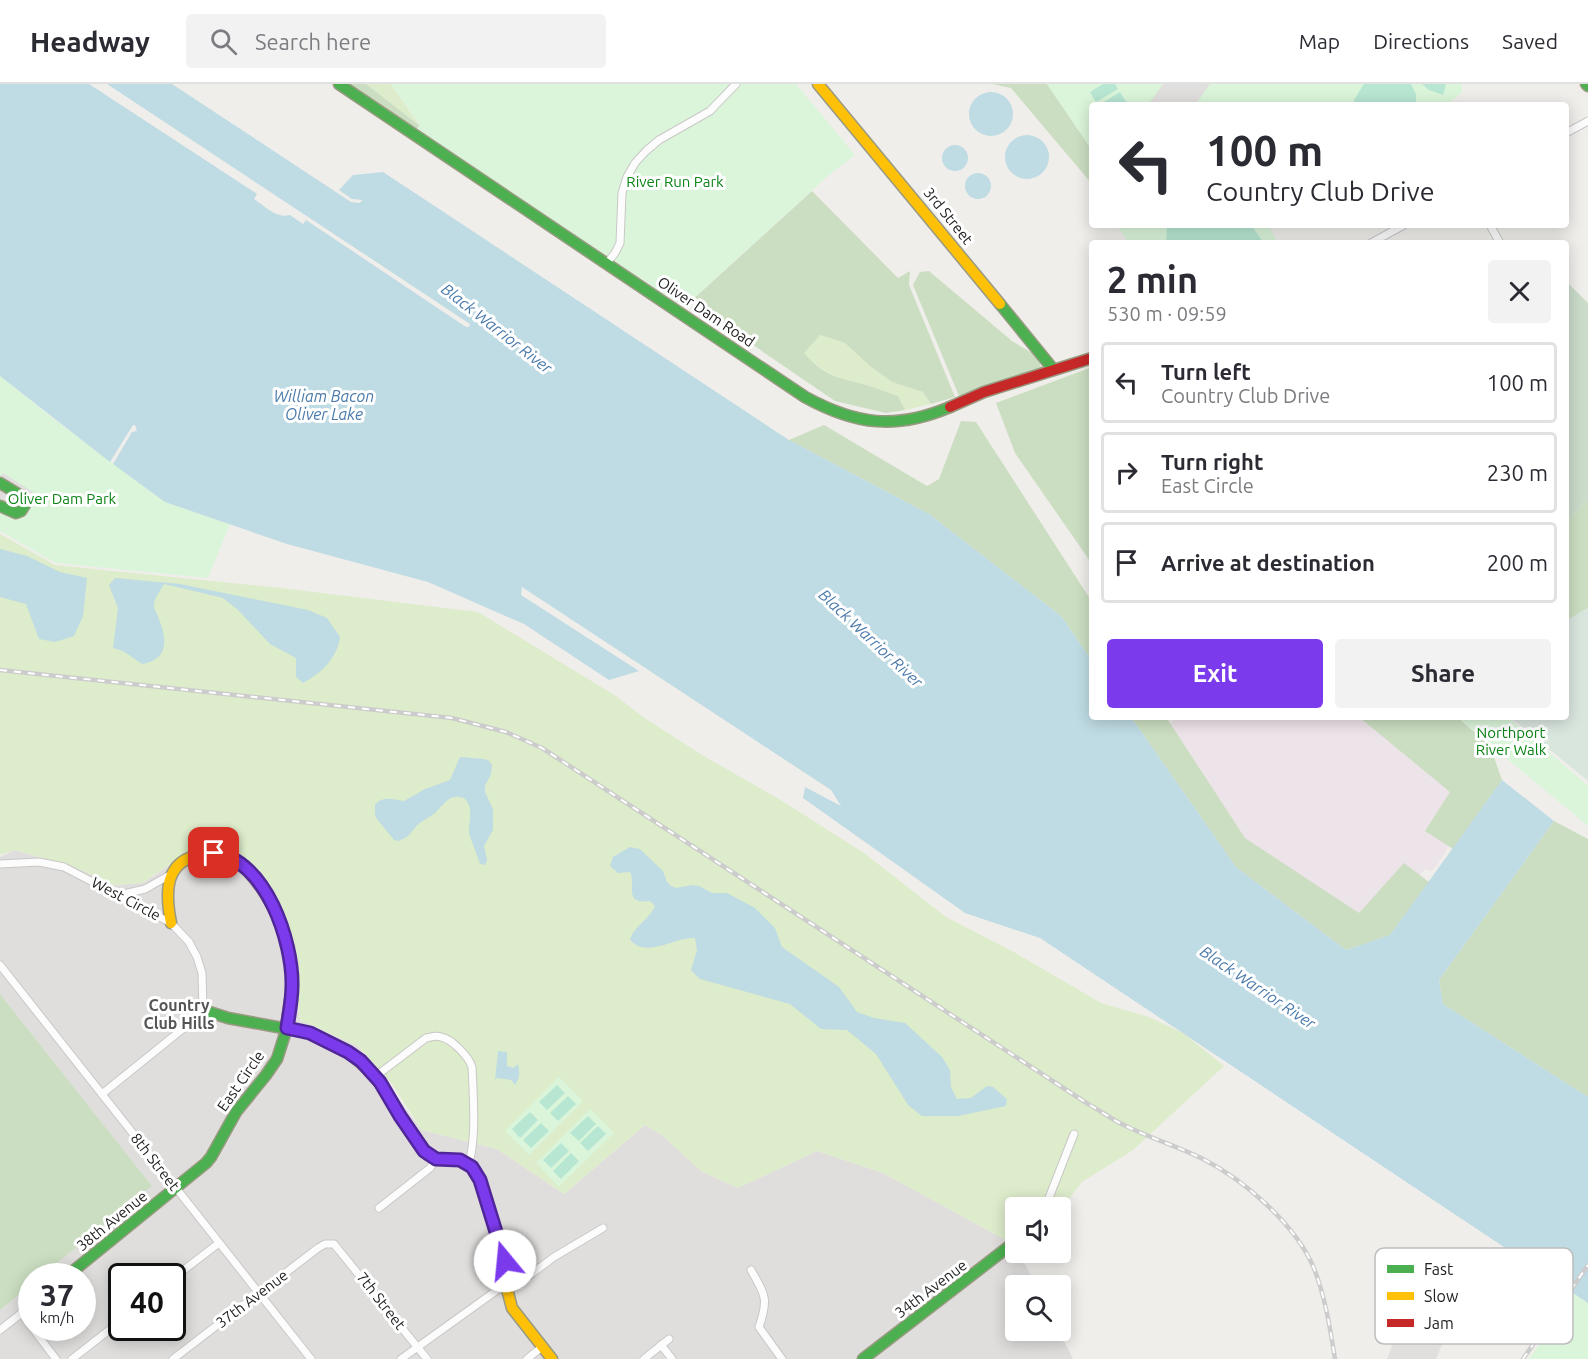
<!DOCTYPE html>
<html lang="en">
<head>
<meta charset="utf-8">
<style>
	body { margin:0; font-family:Ubuntu,sans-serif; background:#f2f2f3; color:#2b2b33; height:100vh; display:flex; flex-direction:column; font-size:22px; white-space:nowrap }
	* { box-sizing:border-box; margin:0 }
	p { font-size:20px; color:#7c7c81 }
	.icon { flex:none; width:33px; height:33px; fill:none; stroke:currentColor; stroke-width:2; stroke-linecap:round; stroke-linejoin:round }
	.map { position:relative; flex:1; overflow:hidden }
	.details { position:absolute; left:1089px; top:156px; width:480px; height:480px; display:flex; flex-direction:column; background:#fff; border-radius:6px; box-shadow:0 3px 15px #0003 }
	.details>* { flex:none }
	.hud { position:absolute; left:1089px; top:18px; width:480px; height:126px; border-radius:6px; box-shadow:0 3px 15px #0003; background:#fff; color:#2b2b33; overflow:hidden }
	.controls { position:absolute; left:1005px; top:1113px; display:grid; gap:12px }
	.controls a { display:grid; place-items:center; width:66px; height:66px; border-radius:6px; background:#fff; box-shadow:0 3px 15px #0003; font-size:30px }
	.speed { position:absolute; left:18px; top:1179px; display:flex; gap:12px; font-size:30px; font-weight:700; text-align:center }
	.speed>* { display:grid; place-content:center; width:78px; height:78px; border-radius:50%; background:#fff; box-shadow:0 3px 15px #0003; line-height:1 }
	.speed small { font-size:15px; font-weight:400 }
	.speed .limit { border:3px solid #111; border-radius:9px; background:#fff; color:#111 }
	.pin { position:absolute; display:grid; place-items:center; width:51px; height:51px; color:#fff; margin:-26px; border-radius:12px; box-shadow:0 3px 9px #0006 }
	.me { position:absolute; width:66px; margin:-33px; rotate:343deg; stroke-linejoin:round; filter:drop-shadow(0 0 4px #0008) }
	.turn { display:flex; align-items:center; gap:21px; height:126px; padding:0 18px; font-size:27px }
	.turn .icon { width:78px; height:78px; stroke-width:2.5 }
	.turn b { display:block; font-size:42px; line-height:51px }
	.round { display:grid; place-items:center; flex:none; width:63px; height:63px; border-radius:6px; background:#f2f2f3 }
	.head { display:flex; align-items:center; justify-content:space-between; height:102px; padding:0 18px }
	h1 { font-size:36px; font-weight:700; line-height:45px }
	.button { display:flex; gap:12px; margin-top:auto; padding:12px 18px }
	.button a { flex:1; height:69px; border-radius:6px; background:#7c3aed; color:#fff; font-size:24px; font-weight:700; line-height:69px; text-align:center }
	.button a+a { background:#f2f2f3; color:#2b2b33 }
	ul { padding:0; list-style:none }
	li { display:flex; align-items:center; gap:18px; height:81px; margin:0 12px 9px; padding:0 6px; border:3px solid #e1e1e2; border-radius:6px }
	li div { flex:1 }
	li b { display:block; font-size:22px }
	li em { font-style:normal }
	header { display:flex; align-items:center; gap:36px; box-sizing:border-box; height:84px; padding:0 30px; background:#fff; border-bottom:2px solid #e1e1e2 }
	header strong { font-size:28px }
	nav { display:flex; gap:33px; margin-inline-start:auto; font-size:21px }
	.search { width:420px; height:54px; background:#f2f2f3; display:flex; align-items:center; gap:15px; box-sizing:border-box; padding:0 21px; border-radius:6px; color:#7c7c81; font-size:22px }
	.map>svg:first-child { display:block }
	.residential { fill:#dfdedc; fill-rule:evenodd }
	.industrial { fill:#ede4e9 }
	.grass { fill:#ddeccb }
	.forest { fill:#cbdec1 }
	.wetland { fill:#d9e6de }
	.cemetery { fill:#cadbca }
	.park { fill:#daf5da }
	.pitch { fill:#b7e6d2 }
	.parking { fill:#e0dfde }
	.water { fill:#bfdbe3 }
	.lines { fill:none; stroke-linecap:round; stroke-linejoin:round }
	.street-casing { stroke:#c9c8c7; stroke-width:9 }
	.fast-casing { stroke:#999a82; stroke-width:13 }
	.slow-casing { stroke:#999a82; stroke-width:13 }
	.jam-casing { stroke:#999a82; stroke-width:13 }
	.street { stroke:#fdfcfc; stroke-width:7 }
	.fast { stroke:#4caf50; stroke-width:10 }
	.slow { stroke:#ffc107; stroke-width:10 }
	.jam { stroke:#c62828; stroke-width:10 }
	.rail-casing { stroke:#ccc; stroke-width:4.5 }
	.rail { stroke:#fff; stroke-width:2; stroke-dasharray:7; stroke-linecap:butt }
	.route-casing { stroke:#51269a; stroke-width:15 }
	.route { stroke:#7c3aed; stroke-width:10 }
	.labels { text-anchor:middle; stroke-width:6; stroke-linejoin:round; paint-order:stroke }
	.park-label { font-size:15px; fill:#0c8416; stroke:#fff }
	.street-label { font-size:15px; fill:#222; stroke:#fff }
	.water-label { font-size:16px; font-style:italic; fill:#4a7aab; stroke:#fff }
	.neighbourhood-label { font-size:16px; font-weight:bold; fill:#555; stroke:#fff }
	.key { fill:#fff; stroke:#bdbdbd; stroke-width:1.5 }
	.key-label { font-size:16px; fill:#222 }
</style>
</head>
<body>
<header>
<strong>Headway</strong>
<div class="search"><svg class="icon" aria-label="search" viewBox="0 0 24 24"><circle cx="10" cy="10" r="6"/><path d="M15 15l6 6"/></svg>Search here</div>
<nav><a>Map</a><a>Directions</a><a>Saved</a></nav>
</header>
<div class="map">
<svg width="1588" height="1275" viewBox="0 0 1588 1275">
	<rect width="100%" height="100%" fill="#f0eeeb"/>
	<path class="residential" d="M196 763 236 769 284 839 300 936 358 962 422 1046 497 1065 564 1110 645 1041 662 1051 701 1087 738 1104 817 1067 883 1089 1015 1161 1016 1168 1019 1169 1036 1201 1016 1202V1246L1059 1247 1073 1275H0V1226L31 1201 32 1244H82V1192H41L152 1102 0 910V773L15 766 74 783 115 801 143 799ZM122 1192H172V1244H122Z"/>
	<polygon class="industrial" points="1177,633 1399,633 1482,701 1458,740 1444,771 1432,787 1425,785 1418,792 1374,850 1230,784 1157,651"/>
	<g class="grass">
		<polygon points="366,0 391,0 420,42"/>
		<path d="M819 251 845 259 870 282 892 298 923 308 931 320 905 326 898 312C887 308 877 304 866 301 836 293 826 292 803 269Z"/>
		<polygon points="0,450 55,481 281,504 478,528 616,612 643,633 702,671 779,715 864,769 946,833 1012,867 1101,919 1149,933 1183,949 1224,982 1133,1066 1082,1098 1061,1125 1060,1124 1016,1124 1015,1161 883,1089 817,1067 738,1104 701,1087 662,1051 645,1041 564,1110 497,1065 422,1046 392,1000 358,962 300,936 287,838 236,769 196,763 142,799 115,801 74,783 15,766 0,771"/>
	</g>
	<g class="forest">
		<polygon points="349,0 366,0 420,42 415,47"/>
		<polygon points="992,0 1047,0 1092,66 1092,100 1011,4"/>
		<path d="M812 107 898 194 910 187 909 201 955 313 931 320 923 308 892 298 870 282 845 259 820 251 804 269C825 293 837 293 866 301 877 304 887 308 898 312L905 326 886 329 835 317 690 218Z"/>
		<polygon points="929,187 1012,257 1037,272 1042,285 959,312 913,201 920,188"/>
		<polygon points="1092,283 1092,480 1015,369 996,319"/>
		<polygon points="961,337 976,338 1092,518 1092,577 1061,532 929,430 789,356 824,341 927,402 939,395"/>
		<polygon points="1588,415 1588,524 1566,537 1566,434 1569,435"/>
		<polygon points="1131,633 1166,633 1245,754 1359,829 1404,779 1429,798 1390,851 1346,866 1236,783"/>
		<polygon points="1359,633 1457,633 1490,662 1502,696 1453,765 1425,747 1450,708"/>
		<polygon points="1554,737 1588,755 1588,1013 1443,920 1439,896"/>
		<polygon points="0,910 152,1102 41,1192 32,1192 31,1201 0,1226"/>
	</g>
	<polygon class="wetland" points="1588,524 1588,697 1510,633 1566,633 1566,537"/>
	<polygon class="cemetery" points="1566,197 1588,219 1588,415 1569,435 1566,434"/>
	<g class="park">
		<polygon points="391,0 796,0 855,71 829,91 684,223 415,47 420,41"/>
		<polygon points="1047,0 1462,0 1462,8 1447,21 1092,21 1092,66"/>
		<polygon points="1116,141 1268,141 1278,159 1129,159"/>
		<polygon points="0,292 51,333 165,418 230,440 208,494 56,479 0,447"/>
		<polygon points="1457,633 1508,633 1588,702 1588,742"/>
		<polygon points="559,993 583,1017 529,1071 505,1047"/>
		<polygon points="590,1025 614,1049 559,1103 536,1079"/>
		<polygon points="1575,1210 1588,1219 1588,1275 1529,1275"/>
	</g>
	<g class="pitch">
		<polygon points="1103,0 1115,0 1118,5 1096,18 1090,8"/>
		<polygon points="1364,0 1411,0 1416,10 1416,21 1355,21 1354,16"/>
		<polygon points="1422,0 1446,0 1443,11 1429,6"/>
		<polygon points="1120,8 1126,18 1121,21 1099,21"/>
		<polygon points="1167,141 1251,141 1264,159 1166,159"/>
		<polygon points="557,1001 565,1009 547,1026 539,1018"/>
		<polygon points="568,1012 576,1020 558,1037 550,1029"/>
		<polygon points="530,1028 538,1036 520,1054 512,1045"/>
		<polygon points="588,1032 596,1040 579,1057 570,1049"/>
		<polygon points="541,1039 549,1047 531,1064 523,1056"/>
		<polygon points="598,1042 606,1050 588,1067 580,1059"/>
		<polygon points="561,1059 569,1067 551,1084 543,1076"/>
		<polygon points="571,1069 579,1077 561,1095 553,1087"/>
	</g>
	<g class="parking">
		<polygon points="1163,0 1210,0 1195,21 1148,21"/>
		<polygon points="3,389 36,410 25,427 16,433 11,433 0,426 0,393"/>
		<polygon points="1404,1230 1444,1256 1436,1275 1387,1275"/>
	</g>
	<g class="water">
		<path d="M0 0H89L257 110 254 115C265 122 276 135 290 131L303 140 306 136 466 243H469L470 240 107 0H172L351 118 359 119 363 116 352 115 339 106 353 91 383 88 789 356 929 430 1061 532 1092 577V633H1131L1236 783 1346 866 1390 851 1502 696 1554 737 1439 896 1443 920 1588 1013V1219L1040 854 965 829 803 714 805 703 841 722 831 706 522 503 521 511 639 587 609 596 524 540 428 498 287 460 165 418 113 380 132 348 137 347 135 341H133L110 378 0 292Z"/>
		<circle cx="991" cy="30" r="22"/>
		<circle cx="1027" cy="73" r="22"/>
		<circle cx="955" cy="74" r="13"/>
		<circle cx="978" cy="102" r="13"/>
		<polygon points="0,465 27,472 60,488 87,494 83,532 74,552 55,558 39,555 26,520 0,513"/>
		<path d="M115 494 180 500 308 526 327 534 340 553C337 574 322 589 303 599L296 593V574L270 560 238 526 223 514 164 500C161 506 153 516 154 522 154 526 158 531 159 535 167 556 169 575 142 580L123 567 113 564 118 524 109 501Z"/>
		<path d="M460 673 484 675 489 677 492 681 491 690 485 702V708L493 725V746L484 762 487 776 485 781 480 780C478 772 469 753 469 747 469 735 474 723 464 714 450 709 445 719 436 728 432 732 425 735 420 739 411 746 411 753 398 757L394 756 377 735 375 731V721C384 711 392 716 404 717L425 705 450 696Z"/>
		<path d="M630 763 640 765 644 769 663 787 667 798 671 802 676 804 692 801 699 802 712 809H727L755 824 775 844 782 863 839 903 857 928 874 934 905 939 942 973 950 986 951 1003 957 1015 971 1014 987 1002 993 1003 1007 1015 1006 1022 958 1032H922L908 1021 876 970 847 946 821 945 790 920 700 895 691 886 697 866 695 854C676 852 644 876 630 855 635 841 650 835 655 822L650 817C622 820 637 802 630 788L618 789 610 782 613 773Z"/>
		<path d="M498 967 507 968V982L513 984 518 980C520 990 520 992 515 1001L511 996 497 994 495 996Z"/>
	</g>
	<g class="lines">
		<g class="street-casing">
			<g id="street">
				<polyline points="1566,49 1588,37"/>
				<polyline points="1490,141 1500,159"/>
				<polyline points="1371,159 1404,141"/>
				<polyline points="606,180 615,169 620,159 622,109 627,93 635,79 646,67 659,56 710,27 736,0"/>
				<polyline points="0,780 39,778 64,783 171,839 189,858 197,873 202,889 203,926 190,939 102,1010"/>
				<polyline points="120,811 145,805 170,791"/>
				<polyline points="0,881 311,1275"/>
				<path d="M376 992 426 954C431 953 436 951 441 953 452 955 469 973 472 983 473 1006 477 1060 468 1080"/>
				<polyline points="379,1124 430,1084 436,1075"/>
				<polyline points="1045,1124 1074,1050"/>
				<path d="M751 1186C765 1211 769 1214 759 1243L782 1275"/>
				<polyline points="172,1195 219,1159"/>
				<polyline points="507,1208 554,1173 603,1144"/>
				<polyline points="21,1229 56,1275"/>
				<polyline points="0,1246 32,1221"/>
				<polyline points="661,1261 672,1275"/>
				<polyline points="72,1275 122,1236"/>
				<polyline points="173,1275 318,1164 325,1160 334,1160 427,1275"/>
				<polyline points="401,1275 507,1199"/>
				<polyline points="527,1275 542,1263"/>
				<polyline points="644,1275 669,1255"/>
			</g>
		</g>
		<g class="fast-casing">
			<g id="fast">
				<path d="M339 0 805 313C856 341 896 346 950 323"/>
				<polyline points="1586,0 1588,2"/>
				<polyline points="1000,220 1053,285"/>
				<polyline points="0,399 28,416 21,427 16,429 0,422"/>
				<polyline points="203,926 228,934 310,949 348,968 376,992 400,1032 428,1071 436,1075 460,1076 472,1083 480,1096 505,1177 507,1205"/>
				<polyline points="67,1192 206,1079 211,1073 236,1028 266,991 277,975 285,950 291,910"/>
				<polyline points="863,1275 1016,1157"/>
			</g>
		</g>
		<g class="slow-casing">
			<g id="slow">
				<polyline points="818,0 1000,220"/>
				<path d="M171 839C165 808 164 777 202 770 213 768 224 769 234 775 245 782 254 794 262 805 284 837 294 871 291 910"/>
				<polyline points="507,1205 512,1224 552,1275"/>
			</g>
		</g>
		<g class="jam-casing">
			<polyline id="jam" points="950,323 984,308 1092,274"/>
		</g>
		<use href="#street" class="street"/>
		<use href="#fast" class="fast"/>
		<use href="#slow" class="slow"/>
		<use href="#jam" class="jam"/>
		<g class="rail-casing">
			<g id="rail">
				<path d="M0 586 452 634 506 648 542 664 1088 1020C1101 1027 1114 1037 1128 1043 1153 1055 1179 1063 1203 1075 1244 1096 1294 1139 1313 1182 1325 1211 1330 1244 1335 1275"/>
				<polyline points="1523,1275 1588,1181"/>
			</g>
		</g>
		<use href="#rail" class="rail"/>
	</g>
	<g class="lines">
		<g class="route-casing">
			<path id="route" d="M214 769C266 775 293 858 292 902 292 916 289 930 287 944L310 949 348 968 361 977 380 998 400 1032 424 1067 436 1075 460 1076 472 1083 480 1096 505 1177"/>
		</g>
		<use href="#route" class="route"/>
	</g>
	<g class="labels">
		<g class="park-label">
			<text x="675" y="103">River Run Park</text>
			<text x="62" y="420">Oliver Dam Park</text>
			<text x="1511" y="654">Northport<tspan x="1511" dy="17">River Walk</tspan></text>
		</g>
		<g class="street-label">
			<text transform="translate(948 132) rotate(51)" y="5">3rd Street</text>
			<text transform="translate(706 228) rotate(34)" y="5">Oliver Dam Road</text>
			<text transform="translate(126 815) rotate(28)" y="5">West Circle</text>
			<text transform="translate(241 997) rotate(-55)" y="5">East Circle</text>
			<text transform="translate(155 1078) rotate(52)" y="5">8th Street</text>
			<text transform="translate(112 1137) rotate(-39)" y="5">38th Avenue</text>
			<text transform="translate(931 1205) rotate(-37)" y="5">34th Avenue</text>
			<text transform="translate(252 1215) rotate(-37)" y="5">37th Avenue</text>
			<text transform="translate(381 1217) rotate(52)" y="5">7th Street</text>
		</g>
		<g class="water-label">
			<text transform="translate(497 244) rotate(38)" y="6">Black Warrior River</text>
			<text x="324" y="318">William Bacon<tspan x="324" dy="18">Oliver Lake</tspan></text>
			<text transform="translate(871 554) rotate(43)" y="6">Black Warrior River</text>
			<text transform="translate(1258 903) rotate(34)" y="6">Black Warrior River</text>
		</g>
		<g class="neighbourhood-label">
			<text x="179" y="927">Country<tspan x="179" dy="18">Club Hills</tspan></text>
		</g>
	</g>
	<rect x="1375" y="1164" width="198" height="96" rx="9" class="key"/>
	<rect x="1387" y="1181" width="27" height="8" fill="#4caf50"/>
	<rect x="1387" y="1208" width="27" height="8" fill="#ffc107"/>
	<rect x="1387" y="1235" width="27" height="8" fill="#c62828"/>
	<g class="key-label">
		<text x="1424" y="1191">Fast</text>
		<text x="1424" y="1218">Slow</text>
		<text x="1424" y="1245">Jam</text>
	</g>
</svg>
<div class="controls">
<a><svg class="icon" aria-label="sound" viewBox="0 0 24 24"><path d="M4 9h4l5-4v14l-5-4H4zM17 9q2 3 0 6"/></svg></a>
<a><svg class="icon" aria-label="search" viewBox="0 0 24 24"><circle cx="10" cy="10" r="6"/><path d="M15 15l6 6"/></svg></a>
</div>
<div class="speed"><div>37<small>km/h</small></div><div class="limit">40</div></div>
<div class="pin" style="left:214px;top:769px;background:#d93025"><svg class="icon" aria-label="arrive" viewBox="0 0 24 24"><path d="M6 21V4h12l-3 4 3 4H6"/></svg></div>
<svg class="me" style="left:505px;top:1177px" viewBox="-20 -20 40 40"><circle r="19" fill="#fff"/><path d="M0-13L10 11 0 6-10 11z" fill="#7c3aed"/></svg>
<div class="hud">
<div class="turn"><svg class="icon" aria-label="left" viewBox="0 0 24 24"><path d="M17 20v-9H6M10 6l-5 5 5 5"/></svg><div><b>100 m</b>Country Club Drive</div></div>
</div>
<section class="details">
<div class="head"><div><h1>2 min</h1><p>530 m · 09:59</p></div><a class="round"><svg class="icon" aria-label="close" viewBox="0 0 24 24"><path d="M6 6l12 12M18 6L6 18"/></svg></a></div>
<ul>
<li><svg class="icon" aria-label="left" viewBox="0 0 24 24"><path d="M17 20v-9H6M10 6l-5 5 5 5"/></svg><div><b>Turn left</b><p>Country Club Drive</p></div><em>100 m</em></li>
<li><svg class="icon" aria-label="right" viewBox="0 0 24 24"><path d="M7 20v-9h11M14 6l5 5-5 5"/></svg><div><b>Turn right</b><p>East Circle</p></div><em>230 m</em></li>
<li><svg class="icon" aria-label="arrive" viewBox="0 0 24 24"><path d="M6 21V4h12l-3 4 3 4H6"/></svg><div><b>Arrive at destination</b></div><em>200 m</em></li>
</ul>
<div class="button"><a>Exit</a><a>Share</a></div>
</section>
</div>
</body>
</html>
